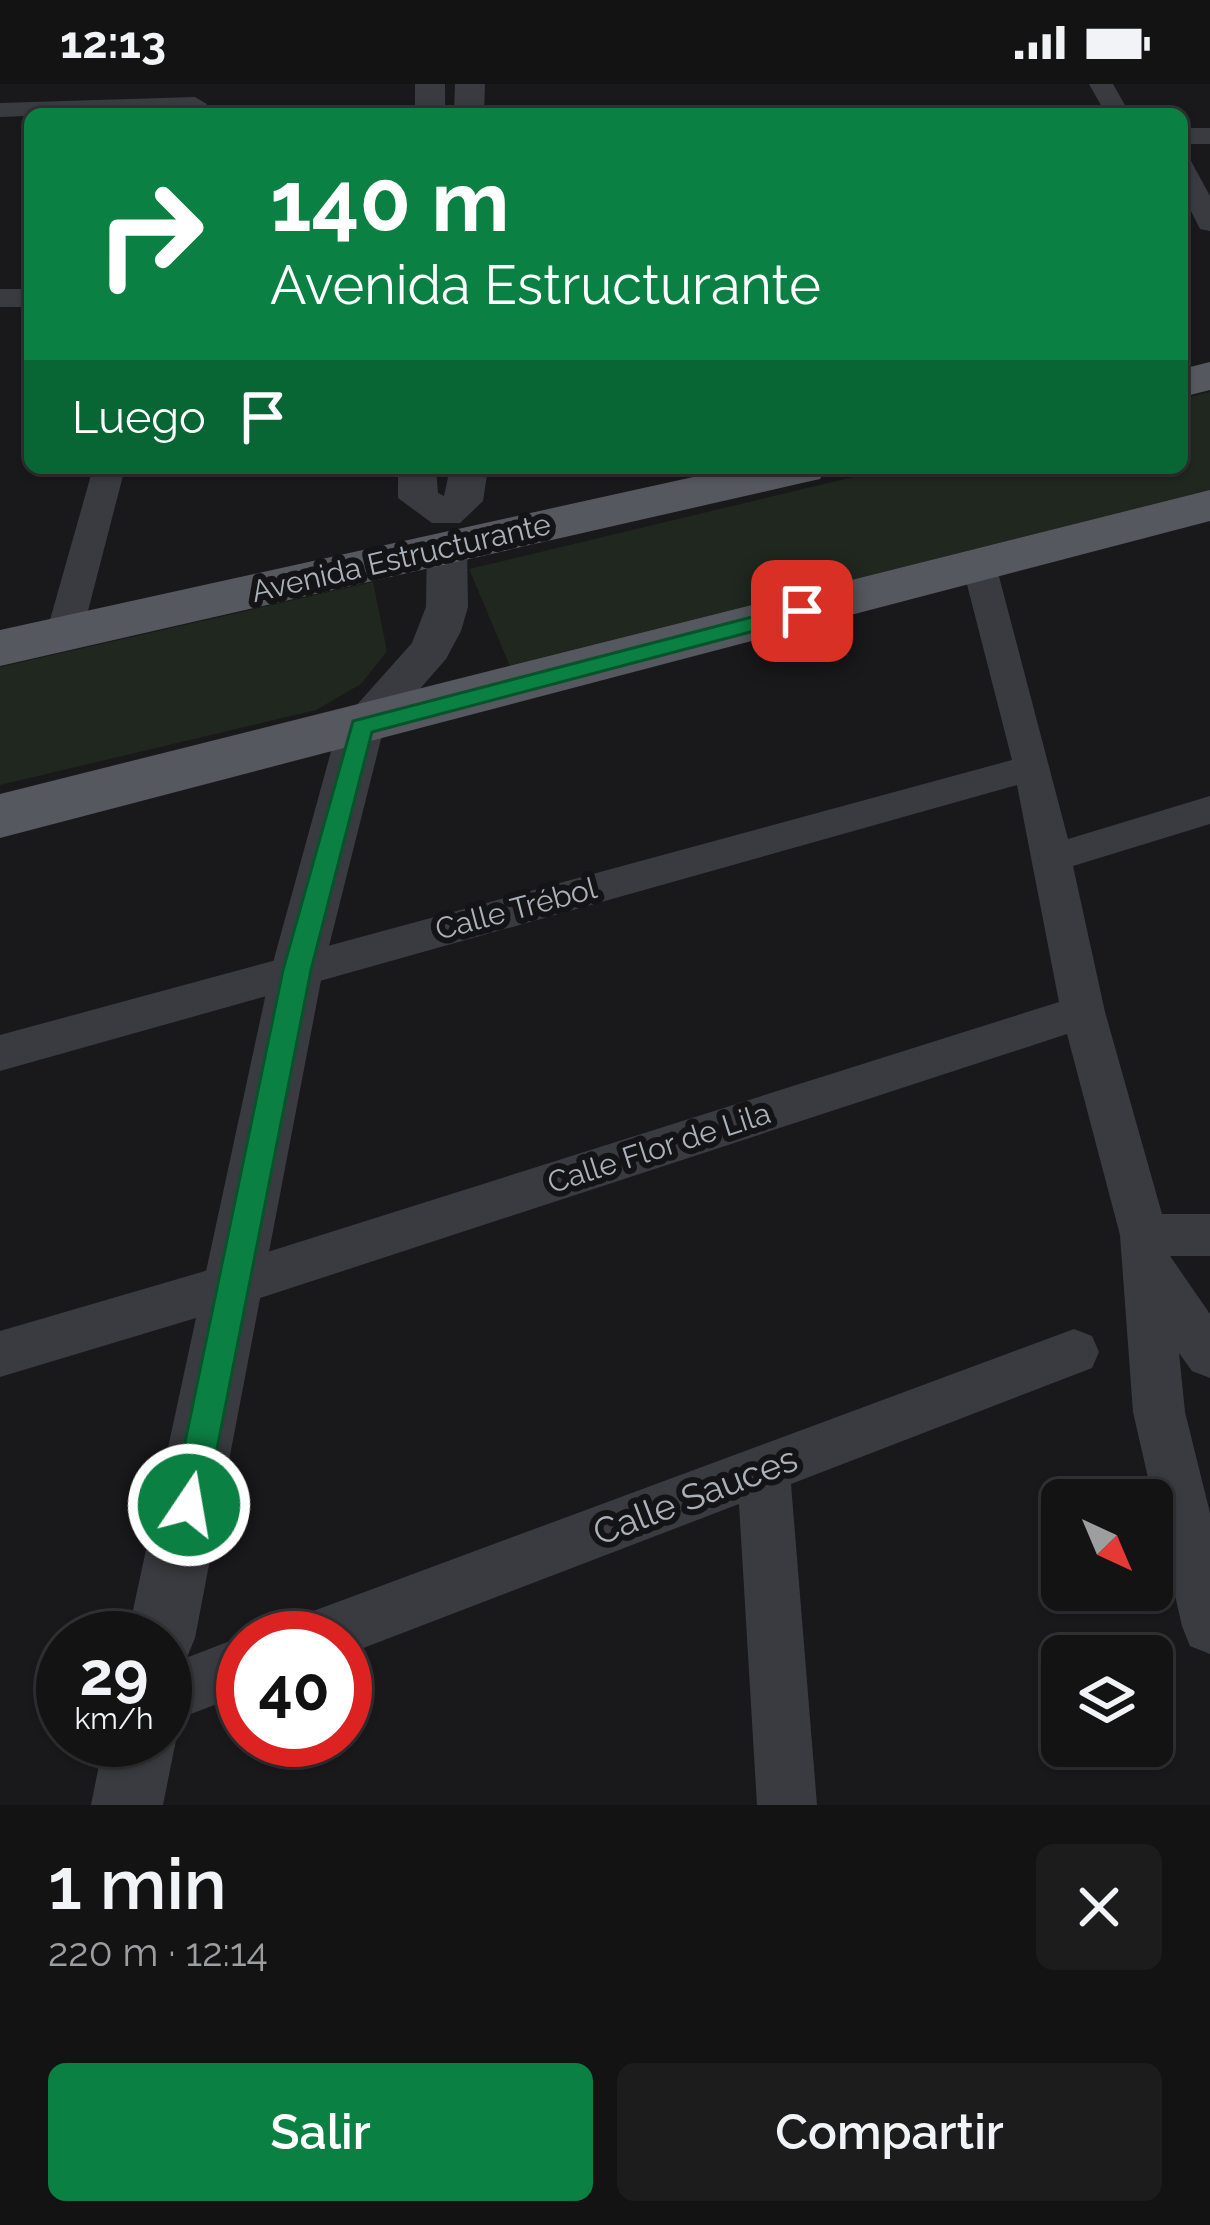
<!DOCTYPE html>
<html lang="es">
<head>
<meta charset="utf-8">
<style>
	body { margin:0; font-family:Raleway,sans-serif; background:#1c1c1d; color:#f1f3f6; height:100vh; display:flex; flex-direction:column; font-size:45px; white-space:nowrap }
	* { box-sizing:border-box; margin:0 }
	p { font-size:39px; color:#9d9ea0 }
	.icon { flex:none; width:66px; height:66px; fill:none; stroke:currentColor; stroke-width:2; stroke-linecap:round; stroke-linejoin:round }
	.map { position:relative; height:1721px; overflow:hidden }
	.sheet { display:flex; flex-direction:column; background:#131314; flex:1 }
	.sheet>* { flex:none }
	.banner { position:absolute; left:24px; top:24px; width:1164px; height:366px; border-radius:18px; box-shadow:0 3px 9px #0004,0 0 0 3px #323234; background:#0b8043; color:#fff; overflow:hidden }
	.needle { width:78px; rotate:136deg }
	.controls { position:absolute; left:1041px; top:1395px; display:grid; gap:24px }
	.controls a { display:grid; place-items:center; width:132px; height:132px; border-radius:18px; background:#131314; box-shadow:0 3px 9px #0004,0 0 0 3px #323234; font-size:60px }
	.speed { position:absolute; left:36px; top:1527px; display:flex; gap:24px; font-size:60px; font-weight:700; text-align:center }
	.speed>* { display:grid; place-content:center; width:156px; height:156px; border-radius:50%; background:#131314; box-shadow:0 3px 9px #0004,0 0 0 3px #323234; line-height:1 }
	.speed small { font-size:30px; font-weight:400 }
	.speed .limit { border:18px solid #d22; background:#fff; color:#111 }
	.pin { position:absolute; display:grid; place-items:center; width:102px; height:102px; color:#fff; margin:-51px; border-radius:24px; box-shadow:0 6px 18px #0006 }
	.me { position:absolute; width:132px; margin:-66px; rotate:12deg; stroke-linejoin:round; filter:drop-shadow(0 0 9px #0008) }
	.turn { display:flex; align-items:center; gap:42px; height:252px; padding:0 48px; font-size:54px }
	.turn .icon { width:156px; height:156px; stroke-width:2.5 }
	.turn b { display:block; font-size:84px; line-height:102px }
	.then { display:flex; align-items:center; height:114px; padding:0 48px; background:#0003; gap:24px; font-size:45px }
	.round { display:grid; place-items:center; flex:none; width:126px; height:126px; border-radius:18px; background:#1c1c1d }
	.head { display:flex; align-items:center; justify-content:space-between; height:204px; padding:0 48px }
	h1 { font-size:72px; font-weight:600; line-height:90px }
	.button { display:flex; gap:24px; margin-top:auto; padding:24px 48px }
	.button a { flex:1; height:138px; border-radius:18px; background:#0b8043; color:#fff; font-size:48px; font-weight:600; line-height:138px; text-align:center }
	.button a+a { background:#1c1c1d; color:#f1f3f6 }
	.status { display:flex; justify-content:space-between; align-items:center; height:84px; padding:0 60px; background:#131314; direction:ltr }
	.status svg { height:33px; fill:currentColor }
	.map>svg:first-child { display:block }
	.green { fill:#1f271f }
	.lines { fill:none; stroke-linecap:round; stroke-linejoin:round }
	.minor { fill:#3a3b40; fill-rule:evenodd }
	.tertiary { fill:#3a3b40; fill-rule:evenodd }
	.primary { fill:#56585f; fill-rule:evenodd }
	.route { fill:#0b8043; stroke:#07532c; stroke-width:3 }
	.labels { text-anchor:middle; stroke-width:12; stroke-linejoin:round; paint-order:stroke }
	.street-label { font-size:30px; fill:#abb1bb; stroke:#141416 }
	.near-street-label { font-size:36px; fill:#abb1bb; stroke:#141416 }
</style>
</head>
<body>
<div class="status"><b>12:13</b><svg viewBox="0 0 49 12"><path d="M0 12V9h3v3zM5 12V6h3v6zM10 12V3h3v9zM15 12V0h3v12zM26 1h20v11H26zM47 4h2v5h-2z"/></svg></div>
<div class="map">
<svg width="1210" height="1721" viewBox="0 0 1210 1721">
	<rect width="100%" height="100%" fill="#19191b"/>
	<g class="green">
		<polygon points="1210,308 1210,408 512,587 469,485 891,384 1182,384 1182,315"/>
		<polygon points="373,498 387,567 361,600 316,626 0,701 0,583"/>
	</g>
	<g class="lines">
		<g class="minor">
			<polygon points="1089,0 1113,0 1130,30 1106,30"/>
			<polygon points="195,13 207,20 204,25 0,33 0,19"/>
			<rect x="1182" y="44" width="28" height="16"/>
			<polygon points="1182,74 1191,77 1210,112 1210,147 1200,145 1182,109"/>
			<rect x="0" y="205" width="30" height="18"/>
			<polygon points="93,384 125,384 82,550 77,558 51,558 46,550"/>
			<polygon points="979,471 991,474 996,481 1068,755 1210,712 1210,740 1073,782 1105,928 1162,1130 1210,1130 1210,1172 1170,1172 1210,1230 1210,1294 1192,1287 1179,1269 1185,1328 1210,1429 1210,1570 1190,1562 1182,1542 1133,1328 1120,1151 1067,950 236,1222 0,1293 0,1247 236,1178 1059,918 1017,701 0,987 0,951 1012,676 962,481 967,474"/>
			<polygon points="1074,1245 1092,1252 1099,1268 1092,1284 791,1400 817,1721 757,1721 739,1420 345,1571 345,1554 288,1554 296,1534 316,1526"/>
			<polygon points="243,1552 247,1554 243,1554 243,1610 165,1640 165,1582"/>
		</g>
		<g class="tertiary">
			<rect x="415" y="0" width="30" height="30"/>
			<polygon points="455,0 485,0 484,30 454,30"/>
			<polygon points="398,384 436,384 438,409 444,412 450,384 488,384 483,417 460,439 432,439 398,414"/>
			<polygon points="447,451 461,454 467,463 468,523 461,547 446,575 383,647 323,886 195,1554 185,1578 165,1587 165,1554 127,1554 271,886 338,642 412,559 426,523 427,463 433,454"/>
			<polygon points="165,1631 176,1656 163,1721 91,1721 104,1656 165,1656"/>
		</g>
		<g class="primary">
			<polygon points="1210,278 1210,306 1182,313 1182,285"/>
			<polygon points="734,384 827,384 820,395 802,399 0,582 0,546"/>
			<polygon points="1210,406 1210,437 0,754 0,710"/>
		</g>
	</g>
	<polygon class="route" points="802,520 811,522 811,532 372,648 311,886 206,1421 201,1433 189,1438 177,1433 172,1421 283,886 353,637"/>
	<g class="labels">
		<g class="street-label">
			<text transform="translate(401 474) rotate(-13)" y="10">Avenida Estructurante</text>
			<text transform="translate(516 825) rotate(-15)" y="10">Calle Trébol</text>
			<text transform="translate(659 1064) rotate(-18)" y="10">Calle Flor de Lila</text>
		</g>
		<g class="near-street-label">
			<text transform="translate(695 1411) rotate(-21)" y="13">Calle Sauces</text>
		</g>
	</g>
</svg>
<div class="controls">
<a><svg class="needle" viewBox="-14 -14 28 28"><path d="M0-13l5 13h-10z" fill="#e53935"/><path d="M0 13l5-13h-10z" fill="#9d9ea0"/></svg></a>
<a><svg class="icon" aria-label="layers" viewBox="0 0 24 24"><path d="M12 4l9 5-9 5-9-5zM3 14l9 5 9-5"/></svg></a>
</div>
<div class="speed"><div>29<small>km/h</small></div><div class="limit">40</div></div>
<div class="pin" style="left:802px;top:527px;background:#d93025"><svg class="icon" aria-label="arrive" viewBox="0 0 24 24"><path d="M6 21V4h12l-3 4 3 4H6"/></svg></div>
<svg class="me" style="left:189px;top:1421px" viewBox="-20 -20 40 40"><circle r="17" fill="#0b8043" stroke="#fff" stroke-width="3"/><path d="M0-11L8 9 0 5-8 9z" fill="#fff"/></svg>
<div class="banner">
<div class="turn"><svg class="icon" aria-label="right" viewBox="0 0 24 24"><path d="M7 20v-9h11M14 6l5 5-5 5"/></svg><div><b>140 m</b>Avenida Estructurante</div></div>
<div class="then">Luego<svg class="icon" aria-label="arrive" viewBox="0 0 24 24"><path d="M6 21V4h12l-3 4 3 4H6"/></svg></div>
</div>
</div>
<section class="sheet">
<div class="head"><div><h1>1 min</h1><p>220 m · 12:14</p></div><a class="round"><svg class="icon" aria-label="close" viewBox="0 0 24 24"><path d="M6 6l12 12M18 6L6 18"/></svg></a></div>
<div class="button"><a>Salir</a><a>Compartir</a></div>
</section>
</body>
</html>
